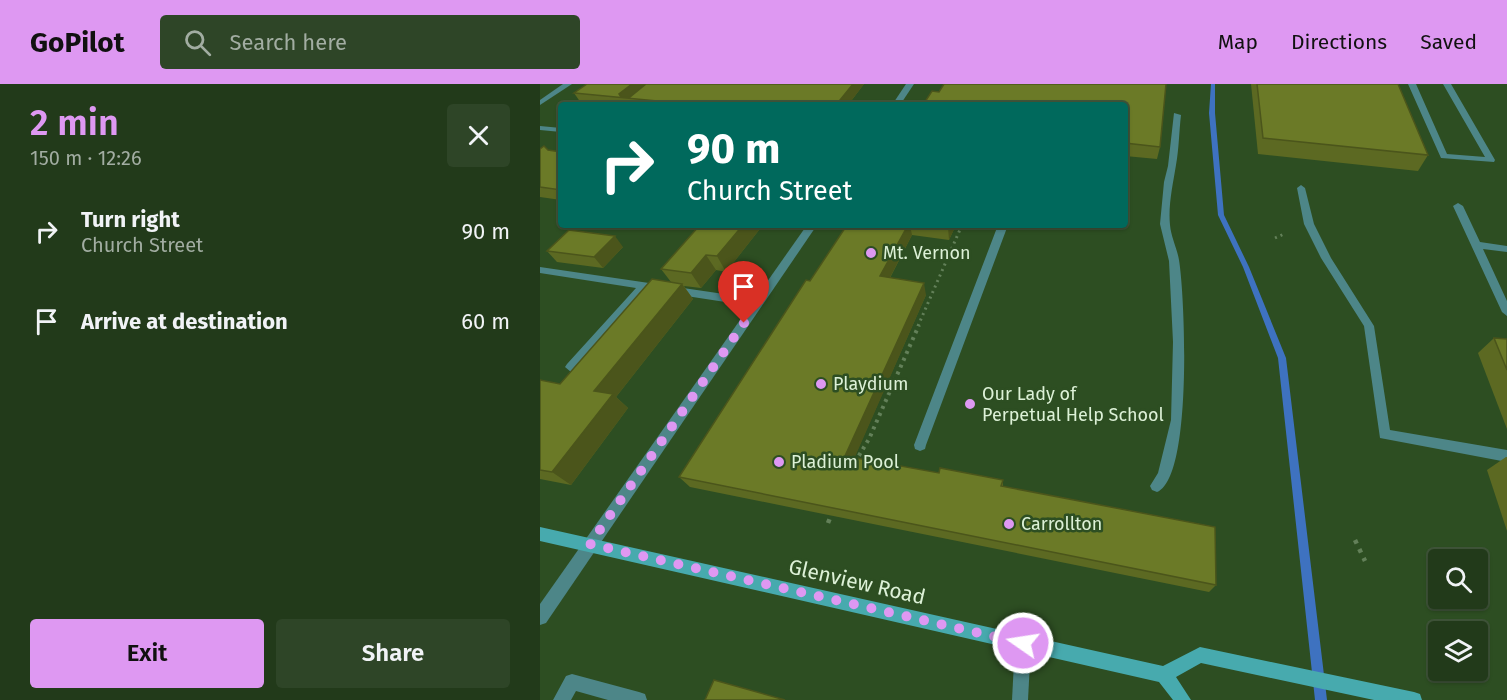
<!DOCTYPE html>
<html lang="en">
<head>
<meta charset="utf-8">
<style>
	body { margin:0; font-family:"Fira Sans",sans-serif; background:#2e4527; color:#f1f3f6; height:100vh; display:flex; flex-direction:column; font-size:22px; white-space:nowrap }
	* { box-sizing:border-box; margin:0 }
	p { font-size:20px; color:#a2ada2 }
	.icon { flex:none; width:33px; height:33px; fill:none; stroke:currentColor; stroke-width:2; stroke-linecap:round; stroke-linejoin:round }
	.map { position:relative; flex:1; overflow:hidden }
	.sheet { display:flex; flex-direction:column; background:#223a1a; width:540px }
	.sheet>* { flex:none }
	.banner { position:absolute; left:18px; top:18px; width:570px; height:126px; border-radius:6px; box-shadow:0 2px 4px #0004,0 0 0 2px #3f5439; background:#00695c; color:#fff; overflow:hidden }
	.tools { position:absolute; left:888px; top:465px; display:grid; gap:12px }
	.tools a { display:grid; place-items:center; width:60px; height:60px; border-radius:6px; background:#223a1a; box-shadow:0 2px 4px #0004,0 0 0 2px #3f5439; font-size:30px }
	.pin { position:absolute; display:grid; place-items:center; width:51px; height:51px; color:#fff; margin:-62px -26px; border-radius:50% 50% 50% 0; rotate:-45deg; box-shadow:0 0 6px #0007 }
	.pin .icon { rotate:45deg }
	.me { position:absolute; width:66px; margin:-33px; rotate:283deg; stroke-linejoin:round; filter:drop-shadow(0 0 4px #0008) }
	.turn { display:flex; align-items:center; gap:21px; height:126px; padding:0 30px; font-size:27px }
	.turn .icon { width:78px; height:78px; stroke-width:2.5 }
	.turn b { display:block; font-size:42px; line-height:51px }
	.round { display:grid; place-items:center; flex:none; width:63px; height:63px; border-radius:6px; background:#2e4527 }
	.overview { display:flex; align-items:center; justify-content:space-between; height:102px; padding:0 30px }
	h1 { font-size:36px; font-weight:600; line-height:45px; color:#de98f2 }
	.action { display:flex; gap:12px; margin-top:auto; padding:12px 30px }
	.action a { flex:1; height:69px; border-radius:6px; background:#de98f2; color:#111; font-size:24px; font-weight:600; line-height:69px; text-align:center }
	.action a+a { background:#2e4527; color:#f1f3f6 }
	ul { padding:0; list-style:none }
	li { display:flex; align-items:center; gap:18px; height:90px; padding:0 30px }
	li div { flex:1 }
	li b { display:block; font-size:22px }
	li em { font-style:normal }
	header { display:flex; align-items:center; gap:36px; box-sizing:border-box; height:84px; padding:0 30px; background:#de98f2; color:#111 }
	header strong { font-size:28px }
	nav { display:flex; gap:33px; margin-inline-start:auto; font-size:21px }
	.search { width:420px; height:54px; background:#2e4527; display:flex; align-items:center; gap:15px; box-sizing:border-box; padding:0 21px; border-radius:6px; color:#a2ada2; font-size:22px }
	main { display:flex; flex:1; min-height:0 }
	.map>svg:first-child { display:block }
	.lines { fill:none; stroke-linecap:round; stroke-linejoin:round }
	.stream { fill:#3e72c0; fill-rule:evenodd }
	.path-far2 { stroke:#638059; stroke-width:3; stroke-dasharray:2 4; stroke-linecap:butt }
	.path-far1 { stroke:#638059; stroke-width:4; stroke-dasharray:3 4.5; stroke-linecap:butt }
	.path { stroke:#638059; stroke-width:4.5; stroke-dasharray:4 6; stroke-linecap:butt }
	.lane { fill:#4d8688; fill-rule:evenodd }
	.street { fill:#4d8688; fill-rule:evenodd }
	.secondary { fill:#47aaae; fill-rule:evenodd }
	.wall { fill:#5c6922 }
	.shaded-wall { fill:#4b551b }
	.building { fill:#6b7a27; stroke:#4b551b; stroke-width:1.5 }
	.route { stroke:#de98f2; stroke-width:10; stroke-dasharray:0 18 }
	.poi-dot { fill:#de98f2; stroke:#2d4e22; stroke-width:2 }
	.labels { text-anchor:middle; stroke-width:5; stroke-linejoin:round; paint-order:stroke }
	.poi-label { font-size:18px; fill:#ddf1d7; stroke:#2d4e22; text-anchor:start }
	.near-street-label { font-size:21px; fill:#ddf1d7; stroke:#2d4e22 }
</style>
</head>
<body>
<header>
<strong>GoPilot</strong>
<div class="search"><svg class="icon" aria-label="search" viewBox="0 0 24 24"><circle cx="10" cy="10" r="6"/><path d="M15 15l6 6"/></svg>Search here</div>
<nav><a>Map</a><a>Directions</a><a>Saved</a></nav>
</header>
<main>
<section class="sheet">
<div class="overview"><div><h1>2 min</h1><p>150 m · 12:26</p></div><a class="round"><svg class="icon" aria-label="close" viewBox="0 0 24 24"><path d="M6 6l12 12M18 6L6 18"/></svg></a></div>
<ul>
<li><svg class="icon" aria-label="right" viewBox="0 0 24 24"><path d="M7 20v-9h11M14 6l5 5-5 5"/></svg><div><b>Turn right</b><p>Church Street</p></div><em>90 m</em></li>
<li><svg class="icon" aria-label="arrive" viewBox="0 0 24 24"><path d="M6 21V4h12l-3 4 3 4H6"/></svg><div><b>Arrive at destination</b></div><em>60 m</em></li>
</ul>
<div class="action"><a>Exit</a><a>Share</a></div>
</section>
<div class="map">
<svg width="967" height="616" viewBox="0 0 967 616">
	<rect width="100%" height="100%" fill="#2d4e22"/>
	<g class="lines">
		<polygon class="stream" points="671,0 675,0 675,29 684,131 709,183 746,274 787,616 775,616 738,274 703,183 678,131 669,29"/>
		<g class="path-far2">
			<polyline points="735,154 744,150"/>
			<polyline points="378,242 422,141"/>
		</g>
		<polyline class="path-far1" points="315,378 329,355 379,241"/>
		<g class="path">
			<polyline points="288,439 292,429"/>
			<polyline points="815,456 825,477"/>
		</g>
		<g class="lane">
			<polygon points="868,0 876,0 907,70 945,73 903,0 911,0 955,76 954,78 901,74"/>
			<path d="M634 29 641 31C639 48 639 65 636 81 633 100 628 121 630 141 631 153 637 164 639 176 645 212 653 394 617 408L612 406 610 402 618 389 631 336 633 258 629 177 620 140 624 98 628 82Z"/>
			<polygon points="761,101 765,104 774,140 791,174 834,242 850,346 967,366 967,378 840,354 824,242 781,174 764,140 757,104"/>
			<polygon points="918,119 923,122 940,158 967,162 967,168 943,165 967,217 967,232 962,228 913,122"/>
			<polygon points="458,141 468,141 386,361 385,365 380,367 375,365 374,361"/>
			<polygon points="0,183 218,215 223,219 218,223 107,206 35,286 31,288 25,283 27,280 96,204 0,189"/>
			<polygon points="32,590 99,608 105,610 107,616 68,616 36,607 31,616 13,616 26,592"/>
		</g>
		<g class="street">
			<polygon points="23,0 32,0 0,21 0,16"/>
			<polygon points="366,0 374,0 360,21 352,21"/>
			<polygon points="0,42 21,44 21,48 0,46"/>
			<polygon points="267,141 277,141 6,539 0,541 0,520"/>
			<polygon points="483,551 489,553 491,559 488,616 472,616 475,559 477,553"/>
		</g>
		<polygon class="secondary" points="0,443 623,582 660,563 874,608 880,610 882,616 834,616 661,579 636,593 651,616 633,616 619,598 0,457"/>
	</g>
	<g class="wall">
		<polygon points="324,0 308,21 58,21 41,19 34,9"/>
		<polygon points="711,0 858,0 888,71 878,87 718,70"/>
		<polygon points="585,21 620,63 617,75 585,72"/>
		<polygon points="0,65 21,68 21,116 0,113"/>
		<polygon points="160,141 223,141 186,188 176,186 161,204 144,202 153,215 76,313 88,324 31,401 0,395 0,296 20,300 131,198 121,185"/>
		<polygon points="307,141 416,141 409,156 372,151 350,194 386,211 314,374 399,389 463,396 463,403 676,501 669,508 150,403 139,393"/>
		<polygon points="83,163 63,184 17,178 7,167"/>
		<polygon points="954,254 967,255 967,345 938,269"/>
		<polygon points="966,373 967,373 967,447 947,386"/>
	</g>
	<g class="shaded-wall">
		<polygon points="92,0 110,0 93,14 80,13 79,10"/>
		<polygon points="313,0 324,0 308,21 296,21"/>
		<polygon points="203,141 223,141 186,188 177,172"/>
		<polygon points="368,141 370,141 372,151 344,205 340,192"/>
		<polygon points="409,141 416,141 409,156 408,143"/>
		<polygon points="75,152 83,163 63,184 54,173"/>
		<polygon points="166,171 176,186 161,204 151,189"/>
		<polygon points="384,199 386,211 311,382 305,372"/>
		<polygon points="142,200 153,215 76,313 88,324 31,401 12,388 54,307"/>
	</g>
	<g class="building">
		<polygon points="47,0 92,0 79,10 81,13 90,13 106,0 313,0 296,21 204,21 168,17 164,21 159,21 34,9"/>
		<polygon points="404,0 626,0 620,63 585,59 585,21 383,21 392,7 399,8"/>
		<polygon points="717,0 858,0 888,71 723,54"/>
		<polygon points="4,62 8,66 21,68 21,106 0,103 0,65"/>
		<polygon points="160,141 203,141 177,172 166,171 151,189 121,185"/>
		<polygon points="307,141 368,141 340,192 384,199 305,372 399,389 400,384 463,396 461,402 675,443 676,501 139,393 266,196 270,197"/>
		<polygon points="392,141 409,141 408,143"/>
		<polygon points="29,146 75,152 54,173 7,167"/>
		<polygon points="112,195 142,200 54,307 73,310 12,388 0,386 0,296 20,300"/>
		<polygon points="954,254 967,255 967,286"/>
		<polygon points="174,596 245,616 165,616"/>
	</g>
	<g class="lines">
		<polyline class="route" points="204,239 50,460 483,559"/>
	</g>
	<g class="poi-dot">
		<circle cx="331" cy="169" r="6"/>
		<circle cx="281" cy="300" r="6"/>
		<circle cx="430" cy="320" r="6"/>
		<circle cx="239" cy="378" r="6"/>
		<circle cx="469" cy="440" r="6"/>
	</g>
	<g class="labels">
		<g class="poi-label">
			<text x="343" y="175">Mt. Vernon</text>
			<text x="293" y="306">Playdium</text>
			<text x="442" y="316">Our Lady of<tspan x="442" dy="21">Perpetual Help School</tspan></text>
			<text x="251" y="384">Pladium Pool</text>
			<text x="481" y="446">Carrollton</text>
		</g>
		<g class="near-street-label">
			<text transform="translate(317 498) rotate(13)" y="7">Glenview Road</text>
		</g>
	</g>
</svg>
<div class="tools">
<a><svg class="icon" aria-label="search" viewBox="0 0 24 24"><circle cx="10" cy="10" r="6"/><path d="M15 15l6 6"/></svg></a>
<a><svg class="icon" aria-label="layers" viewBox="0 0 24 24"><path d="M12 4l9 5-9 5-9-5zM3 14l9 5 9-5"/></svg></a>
</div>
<div class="pin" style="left:204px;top:239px;background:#d93025"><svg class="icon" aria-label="arrive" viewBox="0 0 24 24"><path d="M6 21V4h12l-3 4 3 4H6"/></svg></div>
<svg class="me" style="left:483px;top:559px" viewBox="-20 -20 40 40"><circle r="17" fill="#de98f2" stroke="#fff" stroke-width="3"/><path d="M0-11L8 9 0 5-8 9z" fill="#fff"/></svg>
<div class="banner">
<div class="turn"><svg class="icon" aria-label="right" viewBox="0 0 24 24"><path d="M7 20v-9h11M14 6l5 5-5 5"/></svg><div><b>90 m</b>Church Street</div></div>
</div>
</div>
</main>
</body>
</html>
